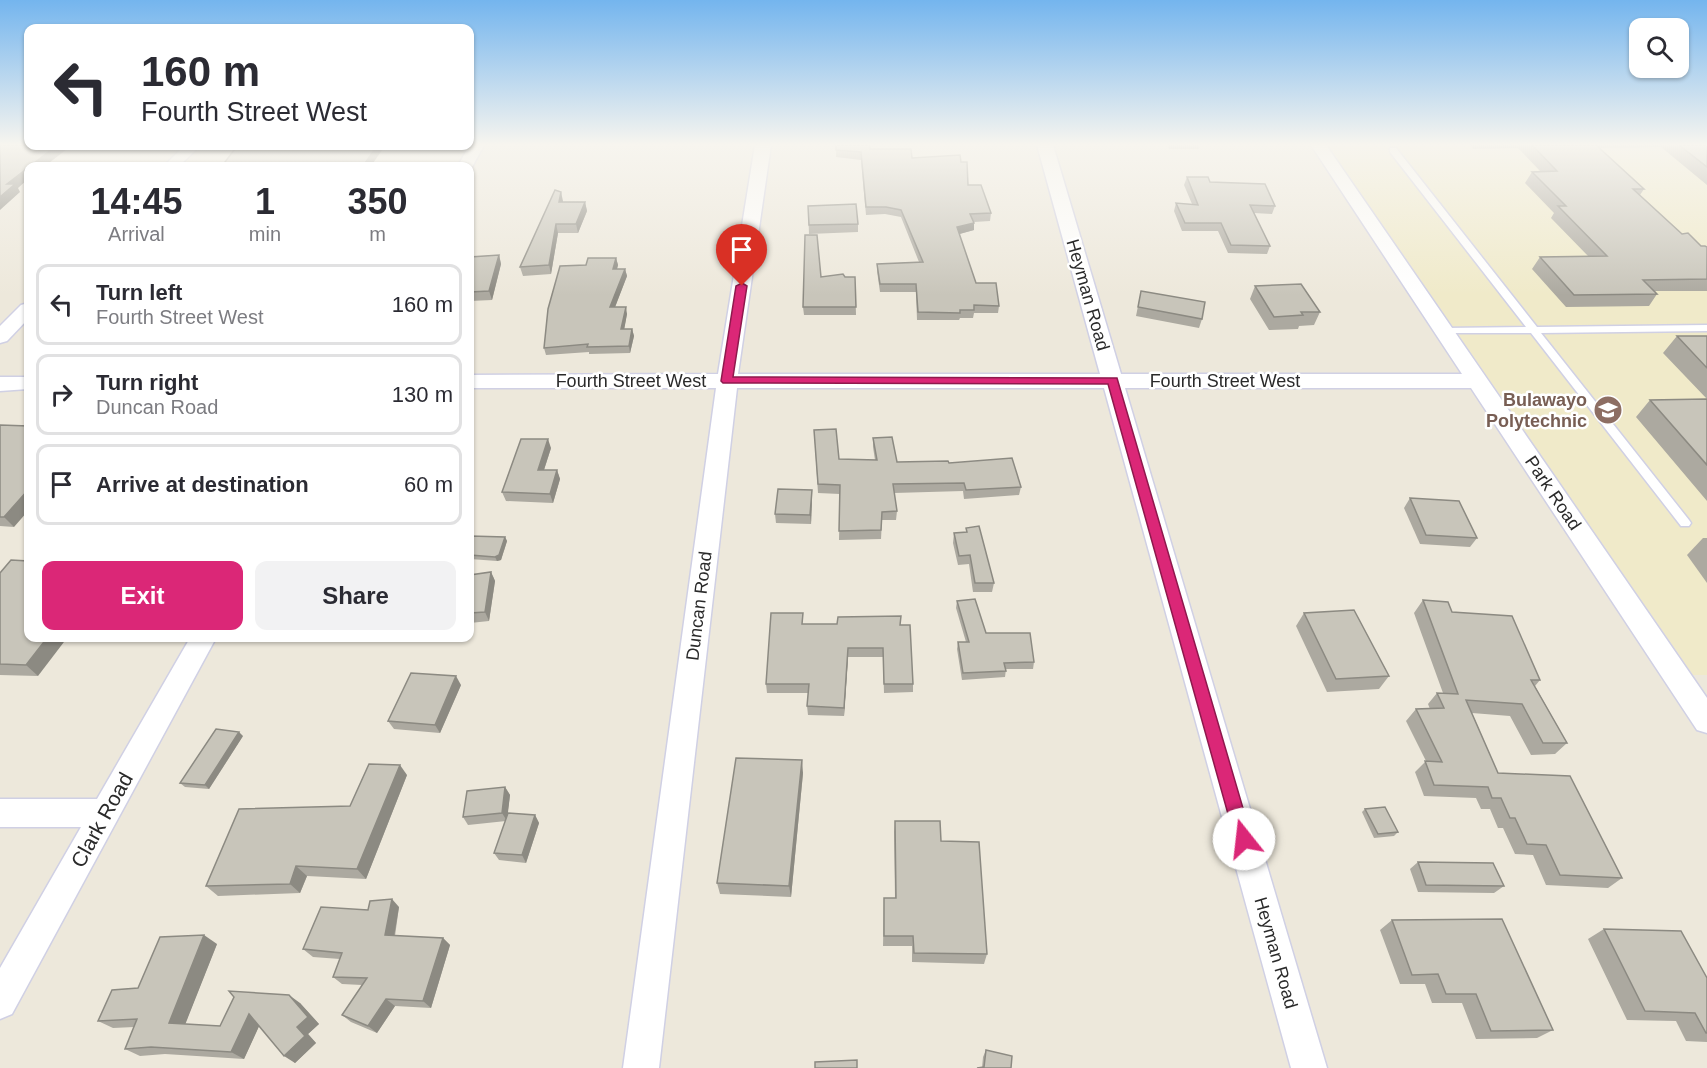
<!DOCTYPE html>
<html lang="en">
<head>
<meta charset="utf-8">
<style>
	body { margin:0; font-family:Arial,sans-serif; background:#f2f2f3; color:#2b2b33; height:100vh; display:flex; flex-direction:column; font-size:22px; white-space:nowrap }
	* { box-sizing:border-box; margin:0 }
	p { font-size:20px; color:#7c7c81 }
	.icon { flex:none; width:33px; height:33px; fill:none; stroke:currentColor; stroke-width:2; stroke-linecap:round; stroke-linejoin:round }
	.map { position:relative; flex:1; overflow:hidden }
	.panel { position:absolute; left:24px; top:162px; width:450px; height:480px; display:flex; flex-direction:column; background:#fff; border-radius:12px; box-shadow:0 2px 4px #0004 }
	.panel>* { flex:none }
	.guide { position:absolute; left:24px; top:24px; width:450px; height:126px; border-radius:12px; box-shadow:0 2px 4px #0004; background:#fff; color:#2b2b33; overflow:hidden }
	.buttons { position:absolute; left:1629px; top:18px; display:grid; gap:12px }
	.buttons a { display:grid; place-items:center; width:60px; height:60px; border-radius:12px; background:#fff; box-shadow:0 2px 4px #0004; font-size:30px }
	.pin { position:absolute; display:grid; place-items:center; width:51px; height:51px; color:#fff; margin:-62px -26px; border-radius:50% 50% 50% 0; rotate:-45deg; box-shadow:0 0 6px #0007 }
	.pin .icon { rotate:45deg }
	.me { position:absolute; width:66px; margin:-33px; rotate:344deg; stroke-linejoin:round; filter:drop-shadow(0 0 4px #0008) }
	.turn { display:flex; align-items:center; gap:21px; height:126px; padding:0 18px; font-size:27px }
	.turn .icon { width:78px; height:78px; stroke-width:2.5 }
	.turn b { display:block; font-size:42px; line-height:51px }
	.eta { display:flex; justify-content:space-evenly; align-items:center; height:102px; text-align:center }
	.eta b { font-size:36px; font-weight:600; line-height:42px }
	.cta { display:flex; gap:12px; margin-top:auto; padding:12px 18px }
	.cta a { flex:1; height:69px; border-radius:12px; background:#db2777; color:#fff; font-size:24px; font-weight:600; line-height:69px; text-align:center }
	.cta a+a { background:#f2f2f3; color:#2b2b33 }
	ul { padding:0; list-style:none }
	li { display:flex; align-items:center; gap:18px; height:81px; margin:0 12px 9px; padding:0 6px; border:3px solid #e1e1e2; border-radius:12px }
	li div { flex:1 }
	li b { display:block; font-size:22px }
	li em { font-style:normal }
	.map>svg:first-child { display:block }
	.education { fill:#f0eac9 }
	.lines { fill:none; stroke-linecap:round; stroke-linejoin:round }
	.service-casing { stroke:#d0d0e4; stroke-width:3 }
	.minor-casing { stroke:#d0d0e4; stroke-width:3 }
	.service { fill:#fff; fill-rule:evenodd }
	.minor { fill:#fff; fill-rule:evenodd }
	.wall { fill:#aca9a0 }
	.shaded-wall { fill:#8c8a82 }
	.building { fill:#c8c5ba; stroke:#8c8a82; stroke-width:1.5 }
	.route { fill:#db2777; stroke:#8e194d; stroke-width:1.5 }
	.labels { text-anchor:middle; stroke-width:5; stroke-linejoin:round; paint-order:stroke }
	.street-label { font-size:18px; fill:#2a2a2a; stroke:#fff }
	.education-label { font-size:18px; font-weight:bold; fill:#785e54; stroke:#fff; text-anchor:end }
	.near-street-label { font-size:21px; fill:#2a2a2a; stroke:#fff }
</style>
</head>
<body>
<div class="map">
<svg width="1707" height="1068" viewBox="0 0 1707 1068">
	<rect width="100%" height="100%" fill="#ede8db"/>
	<polygon class="education" points="1324,145 1707,145 1707,675 1693,675"/>
	<g class="lines">
		<g class="service-casing">
			<polygon id="service" points="1390,148 1396,148 1537,327 1707,325 1707,331 1541,333 1689,520 1691,523 1689,526 1681,526 1531,333 1442,333 1440,331 1445,328 1526,327 1390,152"/>
		</g>
		<g class="minor-casing">
			<g id="minor">
				<polygon points="484,145 471,169 470,166 458,166 469,146"/>
				<polygon points="755,145 771,145 738,374 1100,374 1037,145 1053,145 1121,374 1462,374 1311,145 1326,145 1707,698 1707,733 1697,730 1471,388 1125,388 1327,1068 1291,1068 1104,388 737,388 659,1068 623,1068 716,388 470,388 470,375 718,374"/>
				<polygon points="184,146 200,146 179,166 164,166"/>
				<polygon points="28,303 28,319 7,341 0,343 0,326 21,305"/>
				<polygon points="0,377 28,377 28,389 0,391"/>
				<polygon points="190,638 216,638 12,1014 0,1019 0,968 81,827 0,827 0,799 97,799"/>
			</g>
		</g>
		<use href="#service" class="service"/>
		<use href="#minor" class="minor"/>
	</g>
	<g class="wall">
		<polygon points="836,145 870,149 912,158 961,162 968,185 991,213 990,221 974,222 974,230 959,234 976,283 999,306 998,313 974,313 973,318 960,318 959,320 917,320 916,292 880,292 877,271 877,264 919,262 901,217 885,214 866,215 861,160 836,157"/>
		<polygon points="1167,145 1200,145 1199,149 1169,149"/>
		<polygon points="1470,145 1707,145 1707,185 1661,147 1598,148 1644,189 1640,195 1682,234 1701,246 1707,247 1707,291 1655,291 1657,294 1649,306 1566,307 1532,269 1540,257 1589,257 1551,218 1554,213 1525,183 1532,172 1540,171 1518,148 1473,149"/>
		<polygon points="1187,177 1210,182 1275,206 1272,214 1254,213 1270,246 1267,254 1228,253 1218,231 1182,231 1174,211 1176,203 1192,204 1184,185"/>
		<polygon points="561,192 562,202 585,202 587,211 578,233 558,233 551,274 523,276 520,267"/>
		<polygon points="808,206 858,224 858,232 809,234"/>
		<polygon points="499,255 501,264 492,300 470,301 470,257"/>
		<polygon points="616,258 618,265 617,269 625,269 627,276 615,307 627,314 624,329 632,329 634,336 630,353 589,354 589,352 546,355 544,348 586,265"/>
		<polygon points="821,277 855,277 856,315 804,315 803,307"/>
		<polygon points="1255,286 1320,312 1314,325 1299,326 1298,329 1269,330 1250,299"/>
		<polygon points="1141,291 1202,319 1199,328 1136,316"/>
		<polygon points="1677,336 1707,336 1707,501 1636,417 1650,400 1707,399 1663,353"/>
		<polygon points="0,425 14,527 0,526"/>
		<polygon points="814,430 839,459 875,460 873,447 873,438 897,462 949,463 1021,487 1019,495 964,499 963,491 894,493 897,511 896,520 882,520 881,539 839,540 840,494 818,493"/>
		<polygon points="551,448 544,470 557,470 560,479 553,503 506,501 502,492"/>
		<polygon points="812,490 812,499 811,524 776,523 775,514"/>
		<polygon points="1410,498 1477,538 1470,547 1420,544 1404,508"/>
		<polygon points="966,528 994,583 992,592 973,592 969,564 958,565 953,543 954,533 966,533"/>
		<polygon points="470,536 505,537 507,541 501,560 497,561 470,559"/>
		<polygon points="1703,538 1707,538 1707,583 1687,555"/>
		<polygon points="491,572 495,581 489,621 470,623 470,575"/>
		<polygon points="0,573 38,676 0,675"/>
		<polygon points="1423,600 1452,612 1540,680 1535,686 1567,743 1555,754 1531,755 1510,716 1472,713 1498,773 1622,878 1608,888 1546,885 1533,855 1515,854 1503,828 1498,828 1490,809 1481,809 1476,798 1424,796 1415,772 1426,761 1406,721 1416,709 1430,709 1428,704 1437,693 1443,693 1414,613"/>
		<polygon points="957,601 986,633 1034,662 1033,669 1006,669 1005,677 962,680 957,649 958,642 966,642 956,608"/>
		<polygon points="1304,613 1389,676 1379,689 1327,692 1296,626"/>
		<polygon points="803,624 900,625 913,684 913,692 884,693 883,657 848,657 844,716 808,715 807,706 808,693 767,693 766,684"/>
		<polygon points="312,638 375,638 374,640 314,640"/>
		<polygon points="461,685 440,733 394,729 388,721"/>
		<polygon points="243,736 209,789 185,787 180,783"/>
		<polygon points="803,773 791,897 720,894 717,883"/>
		<polygon points="407,775 366,879 307,876 300,893 218,896 206,886"/>
		<polygon points="505,787 510,795 507,817 535,815 539,823 526,863 499,860 494,853 506,821 468,825 463,817"/>
		<polygon points="1365,809 1398,832 1394,836 1374,838 1362,812"/>
		<polygon points="895,821 941,841 987,954 984,964 912,962 912,946 883,946 884,898 895,898 894,832"/>
		<polygon points="1418,862 1504,886 1494,893 1418,892 1410,869"/>
		<polygon points="399,907 395,936 443,938 450,945 431,1008 395,1006 377,1033 351,1022 342,1015 362,985 342,984 333,977 340,959 313,957 303,949 368,910"/>
		<polygon points="1392,920 1553,1030 1537,1038 1476,1039 1462,1003 1432,1003 1425,984 1400,984 1380,930"/>
		<polygon points="1604,929 1707,978 1707,1042 1686,1041 1676,1021 1627,1020 1588,939"/>
		<polygon points="217,944 185,1024 220,1026 300,1003 319,1024 308,1034 316,1043 295,1063 259,1026 244,1059 165,1054 140,1056 125,1049 134,1027 113,1028 98,1021 138,988"/>
		<polygon points="986,1050 1011,1068 982,1068 983,1057"/>
	</g>
	<g class="shaded-wall">
		<polygon points="56,146 71,146 45,166 29,166"/>
		<polygon points="377,146 385,146 371,166 363,166"/>
		<polygon points="28,167 28,179 18,188 20,192 0,210 0,197 7,184"/>
		<polygon points="561,192 563,201 561,211 559,202"/>
		<polygon points="585,202 587,211 578,233 576,224"/>
		<polygon points="974,223 974,230 956,235 957,227"/>
		<polygon points="556,224 558,233 551,274 549,265"/>
		<polygon points="499,255 501,264 492,300 489,291"/>
		<polygon points="616,258 618,265 615,276 613,269"/>
		<polygon points="625,269 627,276 612,315 610,307"/>
		<polygon points="626,307 627,314 623,336 621,329"/>
		<polygon points="632,329 634,336 630,353 629,346"/>
		<polygon points="548,439 551,448 541,479 538,470"/>
		<polygon points="557,470 560,479 553,503 550,494"/>
		<polygon points="28,490 28,511 14,527 4,517"/>
		<polygon points="812,490 812,499 811,524 810,515"/>
		<polygon points="505,537 507,541 501,560 497,561 495,557"/>
		<polygon points="491,572 495,581 489,621 485,612"/>
		<polygon points="47,638 67,638 38,676 26,665"/>
		<polygon points="848,648 848,657 844,716 844,708"/>
		<polygon points="456,676 461,685 440,733 435,725"/>
		<polygon points="239,732 243,736 209,789 205,785"/>
		<polygon points="802,760 803,773 791,897 789,886"/>
		<polygon points="400,765 407,775 366,879 357,869"/>
		<polygon points="505,787 510,795 507,821 502,813"/>
		<polygon points="535,815 539,823 526,863 522,855"/>
		<polygon points="296,866 307,876 300,893 290,884"/>
		<polygon points="392,899 399,907 393,943 385,935"/>
		<polygon points="204,935 217,944 183,1030 169,1023"/>
		<polygon points="443,938 450,945 431,1008 423,1001"/>
		<polygon points="289,995 300,1003 319,1024 308,1034 316,1043 295,1063 284,1056 297,1027"/>
		<polygon points="386,999 395,1006 377,1033 368,1026"/>
		<polygon points="249,1014 261,1022 244,1059 231,1052"/>
	</g>
	<g class="building">
		<polygon points="0,145 28,145 56,146 7,184 15,184 0,197"/>
		<polygon points="836,145 870,145 870,149 911,149 912,158 960,155 961,162 967,162 968,185 981,185 991,213 970,214 974,223 957,227 976,283 996,283 999,306 974,305 974,310 960,310 960,313 918,312 916,284 880,284 877,264 923,262 901,210 886,207 866,207 861,152 836,150"/>
		<polygon points="1532,145 1596,145 1644,189 1633,189 1682,234 1688,233 1701,246 1705,246 1707,247 1707,279 1643,280 1657,294 1574,295 1540,257 1607,256 1558,206 1566,206 1532,172 1557,171"/>
		<polygon points="1679,145 1707,145 1707,167"/>
		<polygon points="237,146 377,146 363,166 222,166"/>
		<polygon points="1187,177 1208,177 1210,182 1265,184 1275,206 1250,205 1270,246 1231,245 1221,223 1185,223 1176,203 1198,205"/>
		<polygon points="555,190 561,192 559,202 585,202 576,224 556,224 549,265 520,267"/>
		<polygon points="856,204 858,224 809,225 808,206"/>
		<polygon points="805,235 817,235 821,277 843,274 845,277 855,277 856,307 803,307"/>
		<polygon points="499,255 489,291 470,292 470,257"/>
		<polygon points="588,258 616,258 613,269 625,269 610,307 626,307 621,329 632,329 629,346 587,347 588,344 544,348 548,309 560,266 586,265"/>
		<polygon points="1301,284 1320,312 1301,312 1303,315 1274,317 1255,286"/>
		<polygon points="1141,291 1205,302 1202,319 1138,307"/>
		<polygon points="1677,336 1707,336 1707,368"/>
		<polygon points="1707,399 1707,465 1650,400"/>
		<polygon points="0,425 28,426 28,490 4,517 0,517"/>
		<polygon points="836,429 839,459 877,460 873,438 892,437 897,462 948,461 949,463 1012,458 1021,487 966,490 964,483 893,484 897,511 882,512 881,530 839,531 840,485 818,484 814,430"/>
		<polygon points="521,439 548,439 538,470 557,470 550,494 502,492"/>
		<polygon points="778,489 812,490 810,515 775,514"/>
		<polygon points="1410,498 1459,501 1477,538 1426,535"/>
		<polygon points="979,526 994,583 975,583 970,555 959,556 954,533 967,532 966,528"/>
		<polygon points="470,536 505,537 499,555 495,557 470,555"/>
		<polygon points="11,560 28,561 28,638 47,638 26,665 0,664 0,573"/>
		<polygon points="491,572 485,612 470,613 470,575"/>
		<polygon points="975,599 986,633 1030,633 1034,662 1004,663 1006,671 963,673 958,642 969,642 957,601"/>
		<polygon points="1423,600 1448,602 1452,612 1512,616 1540,680 1531,680 1567,743 1543,743 1522,704 1466,700 1498,773 1570,776 1622,878 1560,875 1546,845 1527,844 1515,818 1510,818 1501,798 1492,798 1488,787 1434,785 1425,761 1442,762 1416,709 1444,708 1437,693 1458,694"/>
		<polygon points="1354,610 1389,676 1336,679 1304,613"/>
		<polygon points="771,613 803,613 802,624 837,624 838,617 901,616 900,625 910,625 913,684 884,684 883,648 848,648 844,708 807,706 809,684 766,684"/>
		<polygon points="411,673 456,676 435,725 388,721"/>
		<polygon points="216,729 239,732 205,785 180,783"/>
		<polygon points="736,758 802,760 789,886 717,883"/>
		<polygon points="369,764 400,765 357,869 296,866 290,884 206,886 239,809 350,806"/>
		<polygon points="505,787 502,813 463,817 467,791"/>
		<polygon points="1385,807 1398,832 1378,834 1365,809"/>
		<polygon points="508,813 535,815 522,855 494,853"/>
		<polygon points="895,821 940,821 941,841 979,842 987,954 914,953 913,936 884,936 884,898 896,898"/>
		<polygon points="1418,862 1493,863 1504,886 1426,885"/>
		<polygon points="392,899 385,935 443,938 423,1001 386,999 368,1026 342,1015 367,978 333,977 342,953 303,949 321,907 368,910 370,901"/>
		<polygon points="1502,919 1553,1030 1491,1031 1476,994 1446,994 1438,974 1412,975 1392,920"/>
		<polygon points="1604,929 1681,931 1707,978 1707,1033 1706,1033 1695,1013 1645,1011"/>
		<polygon points="204,935 169,1023 220,1026 234,997 229,991 289,995 308,1017 297,1027 305,1036 284,1056 249,1014 231,1052 151,1047 125,1049 137,1019 98,1021 112,990 138,988 160,937"/>
		<polygon points="986,1050 1012,1056 1011,1068 977,1068 984,1067"/>
		<polygon points="857,1060 857,1068 815,1068 815,1062"/>
	</g>
	<linearGradient id="sky" x2="0" y2="1"><stop stop-color="#74b5ee"/><stop offset="0.49" stop-color="#f7f5ef"/><stop offset="1" stop-color="#f7f5ef" stop-opacity="0"/></linearGradient>
	<rect width="1707" height="295" fill="url(#sky)"/>
	<polygon class="route" points="742,283 747,286 733,377 1117,378 1252,839 1250,845 1244,847 1237,845 1235,839 1108,384 723,383 721,381 736,286"/>
	<defs>
		<g id="university-disc" transform="scale(1.5)"><circle r="9.5" fill="#8d6e63" stroke="#fff"/><path d="M0-5L7-2L0 1L-7-2ZM-4 1L0 2.5L4 1V4Q0 6-4 4Z" fill="#fff"/></g>
	</defs>
	<g fill-rule="evenodd">
		<use href="#university-disc" x="1608" y="410"/>
	</g>
	<g class="labels">
		<g class="street-label">
			<text transform="translate(1088 295) rotate(74)" y="6">Heyman Road</text>
			<text x="631" y="387">Fourth Street West</text>
			<text x="1225" y="387">Fourth Street West</text>
			<text transform="translate(1553 493) rotate(56)" y="6">Park Road</text>
			<text transform="translate(699 606) rotate(-83)" y="6">Duncan Road</text>
			<text transform="translate(1276 953) rotate(74)" y="6">Heyman Road</text>
		</g>
		<g class="education-label">
			<text x="1587" y="406">Bulawayo<tspan x="1587" dy="21">Polytechnic</tspan></text>
		</g>
		<g class="near-street-label">
			<text transform="translate(102 820) rotate(-61)" y="7">Clark Road</text>
		</g>
	</g>
</svg>
<div class="buttons">
<a><svg class="icon" aria-label="search" viewBox="0 0 24 24"><circle cx="10" cy="10" r="6"/><path d="M15 15l6 6"/></svg></a>
</div>
<div class="pin" style="left:742px;top:286px;background:#d93025"><svg class="icon" aria-label="arrive" viewBox="0 0 24 24"><path d="M6 21V4h12l-3 4 3 4H6"/></svg></div>
<svg class="me" style="left:1244px;top:839px" viewBox="-20 -20 40 40"><circle r="19" fill="#fff"/><path d="M0-13L10 11 0 6-10 11z" fill="#db2777"/></svg>
<div class="guide">
<div class="turn"><svg class="icon" aria-label="left" viewBox="0 0 24 24"><path d="M17 20v-9H6M10 6l-5 5 5 5"/></svg><div><b>160 m</b>Fourth Street West</div></div>
</div>
<section class="panel">
<div class="eta">
<div><b>14:45</b><p>Arrival</p></div>
<div><b>1</b><p>min</p></div>
<div><b>350</b><p>m</p></div>
</div>
<ul>
<li><svg class="icon" aria-label="left" viewBox="0 0 24 24"><path d="M17 20v-9H6M10 6l-5 5 5 5"/></svg><div><b>Turn left</b><p>Fourth Street West</p></div><em>160 m</em></li>
<li><svg class="icon" aria-label="right" viewBox="0 0 24 24"><path d="M7 20v-9h11M14 6l5 5-5 5"/></svg><div><b>Turn right</b><p>Duncan Road</p></div><em>130 m</em></li>
<li><svg class="icon" aria-label="arrive" viewBox="0 0 24 24"><path d="M6 21V4h12l-3 4 3 4H6"/></svg><div><b>Arrive at destination</b></div><em>60 m</em></li>
</ul>
<div class="cta"><a>Exit</a><a>Share</a></div>
</section>
</div>
</body>
</html>
